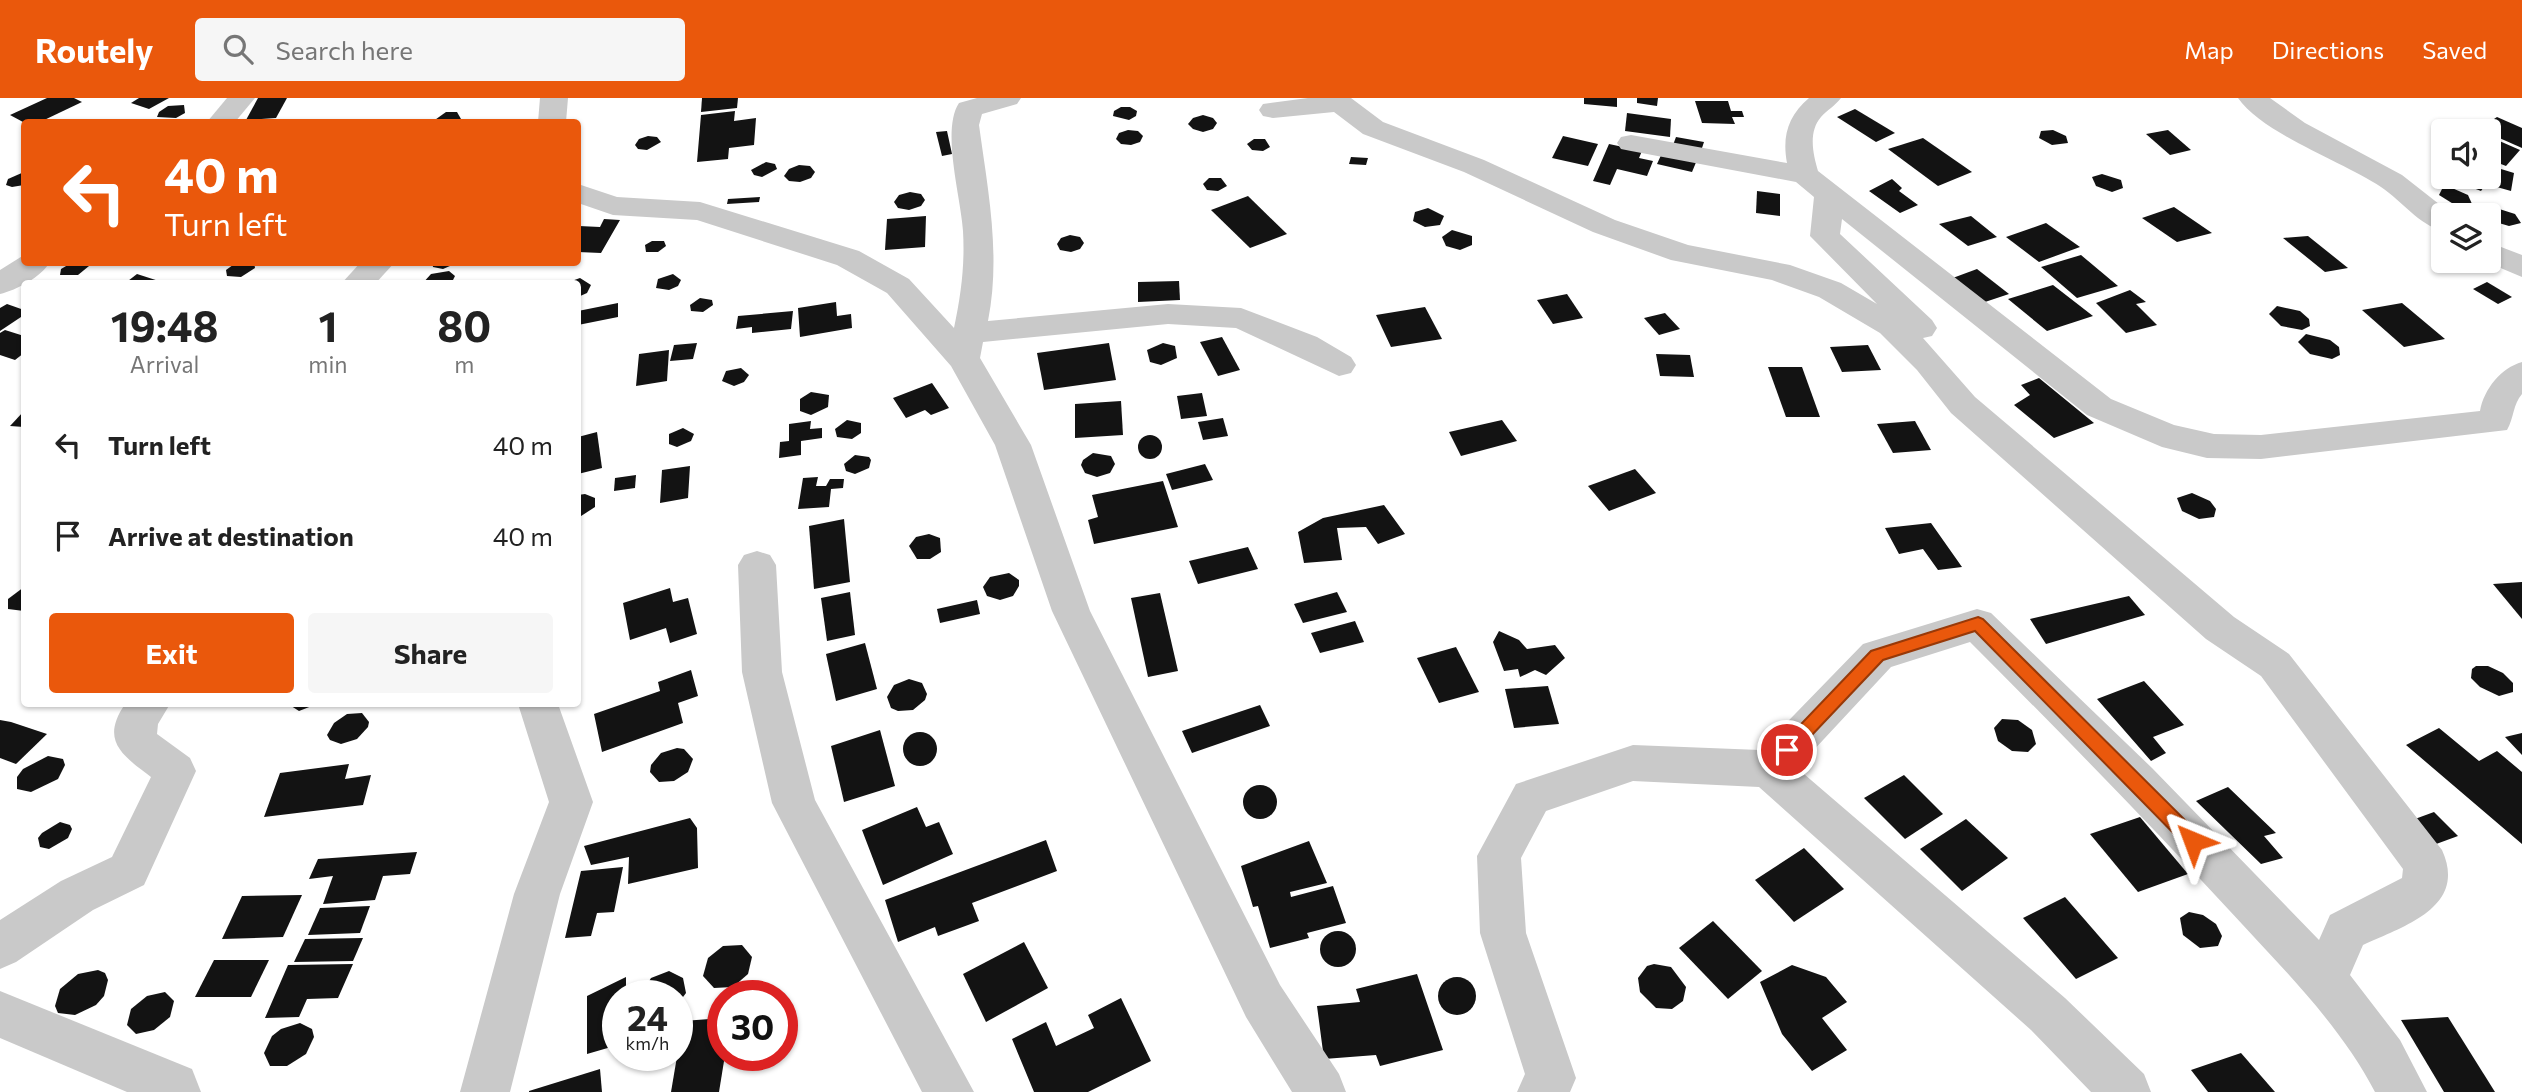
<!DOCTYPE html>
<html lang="en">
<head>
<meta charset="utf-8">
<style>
	body { margin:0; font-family:Commissioner,sans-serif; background:#f6f6f6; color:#222; height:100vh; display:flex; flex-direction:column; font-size:26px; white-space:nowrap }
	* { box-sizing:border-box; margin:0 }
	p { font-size:23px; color:#767676 }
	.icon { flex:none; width:38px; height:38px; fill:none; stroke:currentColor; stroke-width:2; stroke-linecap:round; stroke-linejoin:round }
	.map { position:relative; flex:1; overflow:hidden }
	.drawer { position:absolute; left:21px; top:182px; width:560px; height:427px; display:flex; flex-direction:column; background:#fff; border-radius:7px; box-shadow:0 2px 5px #0004 }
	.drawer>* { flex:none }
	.top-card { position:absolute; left:21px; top:21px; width:560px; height:147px; border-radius:7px; box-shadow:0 2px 5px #0004; background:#ea580c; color:#fff; overflow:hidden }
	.controls { position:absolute; left:2431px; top:21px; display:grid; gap:14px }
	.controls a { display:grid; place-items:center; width:70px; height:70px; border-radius:7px; background:#fff; box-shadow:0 2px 5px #0004; font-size:35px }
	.speed { position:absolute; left:602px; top:882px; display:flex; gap:14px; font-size:35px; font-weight:700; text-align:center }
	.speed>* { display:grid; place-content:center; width:91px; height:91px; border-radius:50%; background:#fff; box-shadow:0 2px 5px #0004; line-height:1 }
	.speed small { font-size:18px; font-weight:400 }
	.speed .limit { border:10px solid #d22; background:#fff; color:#111 }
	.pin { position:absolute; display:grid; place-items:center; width:60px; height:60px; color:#fff; margin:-30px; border:4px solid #fff; border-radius:50%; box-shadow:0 2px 7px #0007 }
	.me { position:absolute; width:77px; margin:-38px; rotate:316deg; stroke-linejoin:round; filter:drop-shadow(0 0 5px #0008) }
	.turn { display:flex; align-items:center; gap:24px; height:147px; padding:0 28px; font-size:32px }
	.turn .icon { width:91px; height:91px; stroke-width:2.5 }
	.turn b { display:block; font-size:49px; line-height:60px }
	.eta { display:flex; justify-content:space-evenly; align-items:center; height:119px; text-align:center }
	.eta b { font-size:42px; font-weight:700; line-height:49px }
	.cta { display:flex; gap:14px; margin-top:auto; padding:14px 28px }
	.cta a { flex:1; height:80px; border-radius:7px; background:#ea580c; color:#fff; font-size:28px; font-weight:700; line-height:80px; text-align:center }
	.cta a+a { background:#f6f6f6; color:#222 }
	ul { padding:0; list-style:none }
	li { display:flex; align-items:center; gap:21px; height:91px; padding:0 28px }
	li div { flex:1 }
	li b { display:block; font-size:26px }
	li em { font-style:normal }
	header { display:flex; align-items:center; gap:42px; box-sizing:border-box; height:98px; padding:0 35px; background:#ea580c; color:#fff }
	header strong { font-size:33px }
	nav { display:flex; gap:38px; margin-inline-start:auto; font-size:24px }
	.search { width:490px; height:63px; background:#f6f6f6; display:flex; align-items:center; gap:18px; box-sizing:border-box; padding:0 24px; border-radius:7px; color:#767676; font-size:26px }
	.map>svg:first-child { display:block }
	.building { fill:#131313 }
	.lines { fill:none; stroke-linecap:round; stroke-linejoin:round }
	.minor { fill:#c9c9c9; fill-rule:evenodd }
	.route { fill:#ea580c; stroke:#983908; stroke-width:2 }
</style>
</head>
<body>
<header>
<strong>Routely</strong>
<div class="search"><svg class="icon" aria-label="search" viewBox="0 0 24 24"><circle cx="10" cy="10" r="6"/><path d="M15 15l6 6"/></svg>Search here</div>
<nav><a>Map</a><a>Directions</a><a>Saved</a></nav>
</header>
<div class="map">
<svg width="2522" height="994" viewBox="0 0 2522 994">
	<rect width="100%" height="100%" fill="#fff"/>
	<g class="building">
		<polygon points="47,0 74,0 82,4 40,24 23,24 10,17"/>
		<polygon points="139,0 169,0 149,11 131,5"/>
		<polygon points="258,0 287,0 276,20 246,22"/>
		<polygon points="702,0 738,0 737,10 701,14"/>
		<polygon points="1584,0 1617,0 1617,9 1584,6"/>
		<polygon points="1637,0 1658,0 1657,8 1637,5"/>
		<polygon points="1695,3 1728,3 1731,13 1742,13 1744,19 1732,19 1735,26 1702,25"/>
		<polygon points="184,7 185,15 176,20 157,19 159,14 168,8"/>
		<polygon points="1121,9 1130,9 1137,13 1136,18 1129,22 1113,18 1114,13"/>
		<polygon points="1855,11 1895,35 1876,44 1837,19"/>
		<polygon points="735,13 734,23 756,20 754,47 729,50 728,61 697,64 701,17"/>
		<polygon points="446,14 457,14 461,21 458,24 432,24"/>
		<polygon points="1627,15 1671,21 1670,39 1625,33"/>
		<polygon points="1203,17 1213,20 1217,25 1213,31 1203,34 1193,31 1188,26 1193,20"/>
		<polygon points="2497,19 2522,30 2522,50 2479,31"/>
		<polygon points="1128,32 1138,33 1143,38 1140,44 1131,47 1121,46 1116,41 1119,35"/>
		<polygon points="2053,32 2066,38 2068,45 2052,47 2039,40 2041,33"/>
		<polygon points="2168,32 2191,52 2170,57 2146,36"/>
		<polygon points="947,33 952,56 942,58 936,34"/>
		<polygon points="648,38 657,39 661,44 647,52 638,51 635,47 639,41"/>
		<polygon points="1563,38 1598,46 1588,68 1552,60"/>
		<polygon points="2488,38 2520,52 2506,68 2488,61"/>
		<polygon points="1676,39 1704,44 1701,53 1673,47"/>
		<polygon points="1923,40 1972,74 1938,88 1888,51"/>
		<polygon points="1254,41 1265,41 1270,49 1263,53 1252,52 1247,46"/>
		<polygon points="1609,46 1642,53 1639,60 1653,63 1647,78 1617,71 1610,87 1593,83"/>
		<polygon points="1662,55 1697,62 1692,74 1657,66"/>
		<polygon points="1351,59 1368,60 1366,67 1349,66"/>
		<polygon points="766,64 775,66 777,71 762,79 754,77 751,72"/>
		<polygon points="799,67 810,68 815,74 811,80 800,84 789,83 784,78 789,71"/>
		<polygon points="2488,67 2514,75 2511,93 2486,86 2481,93 2445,79 2488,79"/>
		<polygon points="24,74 24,87 12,89 6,87 8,81"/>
		<polygon points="2102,76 2121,82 2123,90 2112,94 2096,88 2092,79"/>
		<polygon points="1209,80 1221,80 1227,88 1218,93 1207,92 1203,86"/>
		<polygon points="1892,81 1902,90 1899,93 1918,107 1900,115 1869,93"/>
		<polygon points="2452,90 2468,97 2472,106 2455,107 2439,97 2442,91"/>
		<polygon points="1757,93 1780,96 1780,118 1756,115"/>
		<polygon points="910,94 921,96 925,102 921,108 909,112 898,110 894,104 899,97"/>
		<polygon points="1248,98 1287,136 1250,150 1211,112"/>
		<polygon points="760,99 759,104 727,106 728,101"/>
		<polygon points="2174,109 2212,135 2177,144 2142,120"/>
		<polygon points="2493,109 2515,116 2521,125 2509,128 2492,123 2485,114"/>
		<polygon points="1428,110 1444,118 1440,127 1425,129 1413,123 1415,114"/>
		<polygon points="926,118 925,149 885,152 887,121"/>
		<polygon points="1971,118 1997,139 1968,148 1939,126"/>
		<polygon points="604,121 620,122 601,155 578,154 579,128 600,129"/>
		<polygon points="2046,125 2080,149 2039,164 2006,139"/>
		<polygon points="1452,132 1472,138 1472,147 1460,152 1446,148 1442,139"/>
		<polygon points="1070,137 1080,139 1084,145 1080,151 1071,154 1060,152 1057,146 1061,140"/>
		<polygon points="2308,138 2348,170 2325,174 2283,140"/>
		<polygon points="652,143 664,143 666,148 658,154 646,154 645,147"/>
		<polygon points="2081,157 2118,188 2077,200 2041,169"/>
		<polygon points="73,164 86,164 89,168 78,177 60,177 61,171"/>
		<polygon points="237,164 254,164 255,170 241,179 227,178 226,172"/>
		<polygon points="432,164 459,164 443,171 433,169"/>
		<polygon points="1977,171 2009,196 1982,205 1950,181"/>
		<polygon points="449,173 455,178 451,186 422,186 431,176"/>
		<polygon points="137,176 165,185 164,186 124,186"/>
		<polygon points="673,176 681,182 678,188 669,192 656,190 658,181"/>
		<polygon points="580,180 591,187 587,195 578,199 578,186 563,186"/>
		<polygon points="1179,183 1180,202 1138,204 1138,184"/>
		<polygon points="2487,184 2512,199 2498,206 2473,191"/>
		<polygon points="2053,187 2093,218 2047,233 2008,201"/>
		<polygon points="2130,192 2146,204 2136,206 2157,227 2126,235 2096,205"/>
		<polygon points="1567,196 1583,220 1553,226 1537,202"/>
		<polygon points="700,200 712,202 713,207 703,214 691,213 690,207"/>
		<polygon points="836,204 837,218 851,216 852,230 800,239 798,210"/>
		<polygon points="618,205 618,219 578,227 578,213"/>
		<polygon points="2402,205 2445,241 2404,249 2362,212"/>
		<polygon points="7,206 24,212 24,217 0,233 0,210"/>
		<polygon points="2277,208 2300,213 2309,221 2310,228 2302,232 2281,228 2269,216"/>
		<polygon points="1425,209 1442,241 1391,249 1376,217"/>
		<polygon points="793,213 791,231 752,235 752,229 736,231 738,218"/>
		<polygon points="1665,215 1680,231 1659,237 1644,220"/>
		<polygon points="5,232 24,238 24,255 15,262 0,257 0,235"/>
		<polygon points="2306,236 2330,242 2339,249 2340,257 2332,261 2310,256 2298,244"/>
		<polygon points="1222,239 1240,272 1218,278 1200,244"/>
		<polygon points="697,245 693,261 670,263 674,247"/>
		<polygon points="1109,245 1116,282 1044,292 1037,255"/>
		<polygon points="1163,245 1175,248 1177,260 1161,267 1150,264 1147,252"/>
		<polygon points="1868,247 1881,272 1842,274 1830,249"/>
		<polygon points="669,252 667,283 636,288 639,256"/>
		<polygon points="1656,256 1690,257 1694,279 1660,278"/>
		<polygon points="1768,269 1802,269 1820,319 1786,319"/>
		<polygon points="741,270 749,277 744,284 734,288 722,283 726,273"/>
		<polygon points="2039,280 2094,325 2054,340 2014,307 2030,297 2021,287"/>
		<polygon points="932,285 949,310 931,317 925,312 906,320 893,300"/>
		<polygon points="811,294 829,297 828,309 811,317 800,313 800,301"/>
		<polygon points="1202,295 1207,318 1181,321 1177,298"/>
		<polygon points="1121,303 1123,337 1075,340 1075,306"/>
		<polygon points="24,313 24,329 10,328"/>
		<polygon points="1223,320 1228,338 1203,342 1198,324"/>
		<polygon points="847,322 861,325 861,335 852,341 837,339 835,331"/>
		<polygon points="1502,322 1517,343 1461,358 1449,334"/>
		<polygon points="811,323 810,331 822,330 822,340 801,343 801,357 779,360 780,344 789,343 789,326"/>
		<polygon points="1915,323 1931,352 1893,355 1877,326"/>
		<polygon points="683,330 694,336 691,343 677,349 669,346 669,336"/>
		<polygon points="597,334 602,370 578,376 578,339"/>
		<circle cx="1150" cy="349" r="12"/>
		<polygon points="1093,355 1111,358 1115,366 1110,375 1097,379 1085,375 1081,367 1083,362"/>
		<polygon points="855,357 869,359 871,362 869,370 855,376 846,373 844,366"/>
		<polygon points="1205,366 1213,382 1172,392 1166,376"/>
		<polygon points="690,368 688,400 660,405 662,372"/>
		<polygon points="1635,371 1656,395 1609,413 1588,388"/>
		<polygon points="636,377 635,390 614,393 615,380"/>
		<polygon points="818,379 816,388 826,388 830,381 844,381 843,390 831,391 829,409 798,411 803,380"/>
		<polygon points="1163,383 1178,429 1094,446 1088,422 1098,419 1092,397"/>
		<polygon points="2192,395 2210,403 2216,411 2214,419 2199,421 2182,413 2177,400"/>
		<polygon points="585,396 595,400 595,409 578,420 578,397"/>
		<polygon points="1384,407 1405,436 1378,446 1366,429 1337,430 1342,462 1304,465 1298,434 1323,420"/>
		<polygon points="844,421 850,484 814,491 809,428"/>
		<polygon points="1931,425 1962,469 1938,472 1923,451 1899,456 1885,430"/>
		<polygon points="929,436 940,440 941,454 930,461 917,461 909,448 916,439"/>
		<polygon points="1248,449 1258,471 1198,486 1189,463"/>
		<polygon points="1009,475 1019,482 1019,488 1013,498 1000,502 987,498 983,489 990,479"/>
		<polygon points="2522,484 2522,521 2493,486"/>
		<polygon points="24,489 24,513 8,511 8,501"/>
		<polygon points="670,490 673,504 688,500 697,536 670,545 666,530 630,542 623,505"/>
		<polygon points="850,494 855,537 827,543 821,500"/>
		<polygon points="1337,494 1347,514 1303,525 1294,506"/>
		<polygon points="1160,495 1178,573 1148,579 1131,500"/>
		<polygon points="2129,498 2145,517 2046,546 2030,521"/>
		<polygon points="977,502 980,516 940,525 937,511"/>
		<polygon points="1355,523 1364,544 1320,555 1311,535"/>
		<polygon points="1499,533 1519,542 1527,551 1555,547 1565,560 1546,577 1535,572 1520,579 1518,571 1504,573 1493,544"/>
		<polygon points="865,545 877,591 836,603 826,556"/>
		<polygon points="1456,549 1479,594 1439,605 1417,560"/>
		<polygon points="2476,568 2488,568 2503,575 2513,585 2513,594 2499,598 2480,589 2471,580 2472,571"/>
		<polygon points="691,572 698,598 678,605 683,625 602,654 594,616 660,593 658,584"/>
		<polygon points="909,581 922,585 927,596 925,602 913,612 898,613 891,610 887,599 894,587"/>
		<polygon points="2144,583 2184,627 2153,639 2166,655 2151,663 2097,601"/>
		<polygon points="1548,588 1559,626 1514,630 1505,591"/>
		<polygon points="288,606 317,606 299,613"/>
		<polygon points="1260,607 1270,628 1192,655 1182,633"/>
		<polygon points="362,615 369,624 368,629 357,641 341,646 330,642 327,637 334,625 347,616"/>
		<polygon points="2002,621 2018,622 2032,632 2036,646 2028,654 2012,653 1998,643 1994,630"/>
		<polygon points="0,622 11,624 47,636 16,666 0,660"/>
		<polygon points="2439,630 2479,663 2497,653 2522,674 2522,746 2406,647"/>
		<polygon points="880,632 895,688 844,704 831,648"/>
		<circle cx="920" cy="651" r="17"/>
		<polygon points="2522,635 2522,657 2505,639"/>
		<polygon points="677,650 684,651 693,661 688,674 674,683 659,684 650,674 651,667 661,655"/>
		<polygon points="48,658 63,661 65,667 58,681 31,694 17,691 17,679 23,671"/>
		<polygon points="349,666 345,681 371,677 363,707 264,719 280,675"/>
		<polygon points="1904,677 1943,716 1905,741 1864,700"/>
		<circle cx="1260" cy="704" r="17"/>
		<polygon points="2228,689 2276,735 2264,738 2283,760 2261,766 2196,703"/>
		<polygon points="917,709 926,729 939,724 953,756 883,787 862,732"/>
		<polygon points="2434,714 2458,738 2428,749 2404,725"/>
		<polygon points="2140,719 2188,776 2138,794 2090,736"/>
		<polygon points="690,720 697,730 698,770 628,786 629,759 591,767 584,748"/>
		<polygon points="1966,721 2008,760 1962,793 1920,751"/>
		<polygon points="60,724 70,727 72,731 68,740 49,751 40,749 38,740 42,735"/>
		<polygon points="1046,742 1057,773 972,805 979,823 938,838 935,829 898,844 885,802"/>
		<polygon points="1309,743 1327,785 1290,794 1291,799 1333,788 1346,825 1307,835 1309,840 1270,850 1258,808 1253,809 1241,768"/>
		<polygon points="1804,750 1844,791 1794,824 1755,782"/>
		<polygon points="417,754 410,776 383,778 375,802 323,806 333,778 309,781 318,761"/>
		<polygon points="623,769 614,814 597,815 591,838 565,840 581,773"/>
		<polygon points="302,797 283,839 222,841 242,798"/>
		<polygon points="2065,799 2118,860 2076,881 2023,820"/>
		<polygon points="370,808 360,835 308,837 320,810"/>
		<polygon points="2189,814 2203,817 2216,826 2222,838 2218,848 2200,850 2183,837 2180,820"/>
		<polygon points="1713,823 1762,873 1728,901 1679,850"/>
		<circle cx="1338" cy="851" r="18"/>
		<polygon points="363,840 353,863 294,864 305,841"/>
		<polygon points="1024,844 1048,890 986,924 963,876"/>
		<polygon points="742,847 752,859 748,876 733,889 714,890 703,878 708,860 723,848"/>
		<polygon points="214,862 269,862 251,899 195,899"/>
		<polygon points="353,866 338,900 307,901 299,919 265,920 288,867"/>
		<polygon points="1654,866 1671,869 1686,889 1683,903 1672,911 1656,910 1640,894 1638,880 1647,868"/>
		<polygon points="1792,867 1826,879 1847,904 1822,920 1847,952 1812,973 1782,936 1760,884"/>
		<polygon points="98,872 105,875 108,882 104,898 96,907 75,917 58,915 55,908 60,891 78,876"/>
		<polygon points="669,873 683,880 686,895 677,907 677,898 640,898 651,880"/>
		<polygon points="1417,876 1443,952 1380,968 1376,957 1324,961 1317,908 1360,904 1356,891"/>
		<circle cx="1457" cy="898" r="19"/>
		<polygon points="626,879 626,898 618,898 618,947 587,956 587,898"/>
		<polygon points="165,894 174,903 170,919 154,932 136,936 127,927 131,911 147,898"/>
		<polygon points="1121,900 1151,963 1088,994 1034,994 1012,941 1046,924 1056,948 1094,930 1088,917"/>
		<polygon points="782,907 794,913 797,929 794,938 782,948"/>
		<polygon points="2448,919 2495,994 2444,994 2401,922"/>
		<polygon points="723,920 725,957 719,994 671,994 683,923"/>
		<polygon points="300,925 312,931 314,939 306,956 287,968 270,968 264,955 272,938 281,931"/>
		<polygon points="2241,955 2275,994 2208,994 2191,972"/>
		<polygon points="600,971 602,994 529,994 529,993"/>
	</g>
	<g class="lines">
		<g class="minor">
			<polygon points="227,0 255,0 235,24 207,24"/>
			<polygon points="540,0 568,0 566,24 538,24"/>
			<path d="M977 0H1021L1017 6 982 16 979 27C988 93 1001 157 988 223L1168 206 1241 210 1317 239 1351 259 1356 267 1351 275 1339 278 1236 230 1168 226 983 244 980 260 1031 347 1090 513 1280 887 1339 976 1346 994H1292L1246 919 1052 513 995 347 951 268 887 195 837 167 697 122 613 117 578 105V86L617 99 700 104 859 153 909 181 954 230C961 197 965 167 963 133 961 100 941 32 959 5Z"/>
			<path d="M1308 0H1351L1383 24 1484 62 1615 122 1688 147 1790 167 1841 185 1877 206 1810 138 1814 99 1796 84 1631 53 1621 51 1617 45 1621 39 1631 37 1787 65C1782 38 1788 18 1809 0H1841C1835 8 1827 12 1821 19 1808 34 1813 56 1818 73L2111 301 2174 327 2214 336 2261 337 2480 313C2484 291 2501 270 2522 264V296C2513 306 2514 320 2507 332L2261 361 2207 360 2162 349 2087 317 1842 121 1840 136 1932 222 1937 230 1932 238 1923 240 1975 299 2234 519 2289 556 2442 752C2468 809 2404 828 2363 847L2350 877 2400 942 2427 994H2375C2339 925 2281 869 2229 812 2144 720 2058 632 1970 544L1891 569 1797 670 2065 900 2144 976 2151 994H2091L2031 932 1759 689 1633 683 1546 713 1521 760 1526 835 1576 980 1570 994H1517L1525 976 1480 835 1477 758 1516 686 1633 647 1760 652 1863 546 1977 511 1991 515 2152 670 2319 842 2330 817 2402 780 2403 771 2261 578 2206 541 1951 315 1917 272 1880 235 1819 199 1772 182 1671 162 1593 134 1464 74 1363 36 1334 14 1273 20 1263 18 1259 12 1263 6Z"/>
			<path d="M2238 0H2270L2305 25 2402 77 2453 117H2443V133C2419 127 2402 103 2381 89 2344 64 2263 36 2238 0Z"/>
			<polygon points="2488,144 2522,157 2522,179 2484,163 2488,163"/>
			<path d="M24 157V164H50C41 179 17 192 0 196V172Z"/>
			<polygon points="361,164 395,164 375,186 341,186"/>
			<polygon points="757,453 770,457 776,467 782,574 815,702 974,994 922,994 772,705 742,574 738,467 744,457"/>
			<path d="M125 606H170L158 626 157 636 190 660 196 673 144 787 93 812 16 864 0 871V822L61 783 112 759 151 679C122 657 100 643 125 606Z"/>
			<polygon points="518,606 558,606 593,704 560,796 510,994 460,994 514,796 549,704"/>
			<polygon points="0,893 192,971 201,994 127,994 0,940"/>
		</g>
	</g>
	<polygon class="route" points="1978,519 1983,521 2200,737 2202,743 2200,749 2187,749 1975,533 1883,562 1793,657 1781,657 1778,652 1781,647 1871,553"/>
</svg>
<div class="controls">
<a><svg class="icon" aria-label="sound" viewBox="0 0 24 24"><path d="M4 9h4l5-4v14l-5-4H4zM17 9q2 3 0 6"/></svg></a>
<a><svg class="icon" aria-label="layers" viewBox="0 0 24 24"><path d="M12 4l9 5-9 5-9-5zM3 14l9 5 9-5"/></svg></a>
</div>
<div class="speed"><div>24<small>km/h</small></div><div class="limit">30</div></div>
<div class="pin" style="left:1787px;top:652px;background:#d93025"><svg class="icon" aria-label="arrive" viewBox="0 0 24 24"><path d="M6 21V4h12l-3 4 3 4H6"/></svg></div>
<svg class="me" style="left:2193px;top:743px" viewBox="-20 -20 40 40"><path d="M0-17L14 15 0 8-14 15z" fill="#ea580c" stroke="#fff" stroke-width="4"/></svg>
<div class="top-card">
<div class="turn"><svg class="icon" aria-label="left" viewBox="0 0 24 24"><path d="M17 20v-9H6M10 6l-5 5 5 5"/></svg><div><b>40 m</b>Turn left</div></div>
</div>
<section class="drawer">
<div class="eta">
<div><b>19:48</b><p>Arrival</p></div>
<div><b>1</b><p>min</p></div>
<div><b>80</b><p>m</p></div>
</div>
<ul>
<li><svg class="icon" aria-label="left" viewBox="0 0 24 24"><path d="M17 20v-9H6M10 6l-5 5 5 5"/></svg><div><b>Turn left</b></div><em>40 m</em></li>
<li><svg class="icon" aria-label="arrive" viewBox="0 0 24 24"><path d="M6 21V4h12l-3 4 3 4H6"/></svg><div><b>Arrive at destination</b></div><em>40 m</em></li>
</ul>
<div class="cta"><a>Exit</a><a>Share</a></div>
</section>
</div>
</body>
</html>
